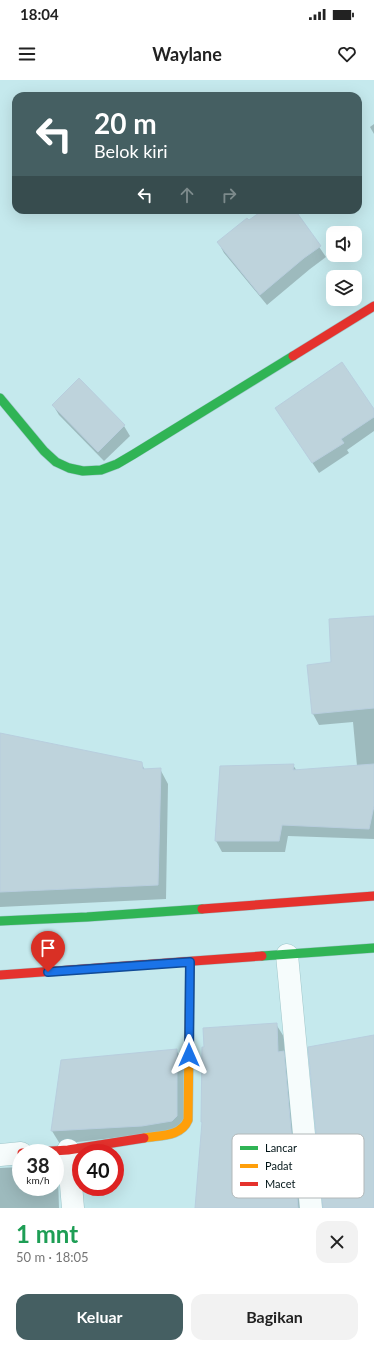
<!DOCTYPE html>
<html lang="id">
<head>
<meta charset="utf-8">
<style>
	body { margin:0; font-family:Lato,sans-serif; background:#f2f2f2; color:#222; height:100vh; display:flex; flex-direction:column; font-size:15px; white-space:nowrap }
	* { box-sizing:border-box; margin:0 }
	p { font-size:13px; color:#767676 }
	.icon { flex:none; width:22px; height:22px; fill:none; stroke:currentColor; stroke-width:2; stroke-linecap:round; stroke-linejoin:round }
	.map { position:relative; height:1128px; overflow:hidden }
	.panel { display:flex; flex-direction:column; background:#fff; flex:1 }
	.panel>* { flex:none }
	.top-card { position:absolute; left:12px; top:12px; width:350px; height:122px; border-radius:12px; box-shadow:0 4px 16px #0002; background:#455f62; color:#fff; overflow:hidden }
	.tools { position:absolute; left:326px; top:146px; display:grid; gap:8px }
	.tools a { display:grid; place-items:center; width:36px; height:36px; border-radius:8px; background:#fff; box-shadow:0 4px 16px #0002; font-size:20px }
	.speed { position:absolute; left:12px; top:1064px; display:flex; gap:8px; font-size:20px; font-weight:700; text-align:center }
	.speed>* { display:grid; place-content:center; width:52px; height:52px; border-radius:50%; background:#fff; box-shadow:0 4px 16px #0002; line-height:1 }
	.speed small { font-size:10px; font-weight:400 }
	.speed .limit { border:6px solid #d22; background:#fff; color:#111 }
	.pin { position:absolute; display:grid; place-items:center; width:34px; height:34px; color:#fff; margin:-41px -17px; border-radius:50% 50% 50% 0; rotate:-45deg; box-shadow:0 0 4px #0007 }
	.pin .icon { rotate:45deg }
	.me { position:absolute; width:44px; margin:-22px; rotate:0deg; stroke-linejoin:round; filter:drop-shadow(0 0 3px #0008) }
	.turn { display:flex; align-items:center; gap:14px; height:84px; padding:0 16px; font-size:18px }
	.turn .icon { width:52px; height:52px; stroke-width:2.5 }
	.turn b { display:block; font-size:28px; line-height:34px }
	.lanes { display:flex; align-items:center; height:38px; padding:0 16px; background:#0003; justify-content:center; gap:20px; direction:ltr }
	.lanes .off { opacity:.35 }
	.round { display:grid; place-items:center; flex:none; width:42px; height:42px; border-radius:12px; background:#f2f2f2 }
	.summary { display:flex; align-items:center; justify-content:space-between; height:68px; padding:0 16px }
	h1 { font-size:24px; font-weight:700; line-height:30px; color:#1e9e55 }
	.cta { display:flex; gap:8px; margin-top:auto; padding:8px 16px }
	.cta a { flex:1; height:46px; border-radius:12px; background:#455f62; color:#fff; font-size:16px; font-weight:700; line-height:46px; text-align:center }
	.cta a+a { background:#f2f2f2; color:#222 }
	.status { display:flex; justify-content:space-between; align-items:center; height:28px; padding:0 20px; background:#fff; direction:ltr }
	.status svg { height:11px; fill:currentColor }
	header { display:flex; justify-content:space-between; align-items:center; height:52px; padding:0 16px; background:#fff; font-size:18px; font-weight:700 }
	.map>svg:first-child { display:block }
	.shadow { fill:#0003 }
	.building { fill:#bed3dc; stroke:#b8cede }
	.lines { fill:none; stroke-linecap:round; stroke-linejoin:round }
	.street-casing { stroke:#9fc6ca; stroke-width:23 }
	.fast-casing { stroke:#9fc6ca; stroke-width:10 }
	.slow-casing { stroke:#9fc6ca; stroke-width:10 }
	.jam-casing { stroke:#9fc6ca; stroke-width:10 }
	.street { stroke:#f6fcfc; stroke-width:22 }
	.fast { stroke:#30b455; stroke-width:9 }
	.slow { stroke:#ff9f0a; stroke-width:9 }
	.jam { stroke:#e5322d; stroke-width:9 }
	.route-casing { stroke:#114b97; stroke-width:10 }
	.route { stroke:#1a73e8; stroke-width:7 }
	.key { fill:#fff; stroke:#b2b8b9; stroke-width:1 }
	.key-label { font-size:11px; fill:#001417 }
</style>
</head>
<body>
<div class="status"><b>18:04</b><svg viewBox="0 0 49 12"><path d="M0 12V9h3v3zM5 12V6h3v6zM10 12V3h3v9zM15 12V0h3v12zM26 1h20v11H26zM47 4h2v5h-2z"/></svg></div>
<header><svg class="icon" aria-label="menu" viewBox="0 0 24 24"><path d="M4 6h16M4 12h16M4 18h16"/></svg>Waylane<svg class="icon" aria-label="heart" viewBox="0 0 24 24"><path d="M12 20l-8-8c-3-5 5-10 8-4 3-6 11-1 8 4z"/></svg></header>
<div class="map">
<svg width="374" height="1128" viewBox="0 0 374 1128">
	<rect width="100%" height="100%" fill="#c5e9ed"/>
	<g class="shadow">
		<polygon points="374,44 374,54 370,47"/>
		<polygon points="264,130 294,130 326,177 310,189 267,225 224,173 218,162"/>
		<polygon points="53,325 124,346 130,356 104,381 59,335"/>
		<polygon points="374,331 374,351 347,370 349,373 319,393 283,338"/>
		<polygon points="374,537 374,759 288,756 285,772 222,772 216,761 293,685 297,691 357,686 353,642 319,645 313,634 308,586 332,583"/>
		<polygon points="0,654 141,683 145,690 160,689 168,704 166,819 0,827"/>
		<polygon points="276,944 284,957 285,975 291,985 304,1128 198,1128 203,1044 202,1042 203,968"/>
		<polygon points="176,970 184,983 183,1050 60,1064 52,1051"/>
		<polygon points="21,1087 21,1107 55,1107 55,1091 58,1097 59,1128 0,1128 0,1088"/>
	</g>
	<g class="building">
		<polygon points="263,130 295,130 321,166 304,178 260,215 217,162 247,138 249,140"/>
		<polygon points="342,282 374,329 374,337 341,359 344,363 312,383 275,328"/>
		<polygon points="79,298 125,345 98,372 52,325"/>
		<polygon points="374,536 374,628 312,634 307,585 331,582 329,539"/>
		<polygon points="0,653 142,682 143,689 161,688 158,805 0,812"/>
		<polygon points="294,684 293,690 374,684 374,726 369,749 282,745 279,761 215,761 220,686"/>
		<polygon points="277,943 278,972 284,971 298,1128 195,1128 202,1042 201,1042 202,967 204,967 203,948"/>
		<polygon points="374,955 374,1128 323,1128 308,967"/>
		<polygon points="177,969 177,1036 172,1041 142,1046 51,1051 61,980"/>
	</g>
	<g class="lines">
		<g class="street-casing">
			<g id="street">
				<polyline points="287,875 311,1128"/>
				<polyline points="68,1070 73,1128"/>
				<polyline points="0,1075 21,1073"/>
			</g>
		</g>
		<g class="fast-casing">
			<g id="fast">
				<polyline points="0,318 44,371 56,382 69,388 83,391 101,390 117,384 134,374 293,276"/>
				<polyline points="0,841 87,837 202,829"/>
				<polyline points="262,876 374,868"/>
			</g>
		</g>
		<g class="slow-casing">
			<path id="slow" d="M144 1058C160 1055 181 1057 188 1040L190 882"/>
		</g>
		<g class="jam-casing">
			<g id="jam">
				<polyline points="293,276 374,226"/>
				<polyline points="202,829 374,816"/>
				<polyline points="0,895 262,876"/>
				<polyline points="22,1073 68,1070 144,1058"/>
			</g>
		</g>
		<use href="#street" class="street"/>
		<use href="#fast" class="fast"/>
		<use href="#slow" class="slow"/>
		<use href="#jam" class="jam"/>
	</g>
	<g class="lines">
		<g class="route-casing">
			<polyline id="route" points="48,892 190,882 189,975"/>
		</g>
		<use href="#route" class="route"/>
	</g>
	<rect x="232" y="1054" width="132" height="64" rx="6" class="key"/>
	<rect x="240" y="1066" width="18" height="4" fill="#30b455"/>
	<rect x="240" y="1084" width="18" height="4" fill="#ff9f0a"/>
	<rect x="240" y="1102" width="18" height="4" fill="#e5322d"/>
	<g class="key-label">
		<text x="265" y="1072">Lancar</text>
		<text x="265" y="1090">Padat</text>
		<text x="265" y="1108">Macet</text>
	</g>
</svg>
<div class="tools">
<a><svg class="icon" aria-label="sound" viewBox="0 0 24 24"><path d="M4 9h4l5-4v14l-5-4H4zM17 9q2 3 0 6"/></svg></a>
<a><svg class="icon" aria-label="layers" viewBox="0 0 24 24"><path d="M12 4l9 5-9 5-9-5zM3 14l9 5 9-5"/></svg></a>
</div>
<div class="speed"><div>38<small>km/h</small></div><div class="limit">40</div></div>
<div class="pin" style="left:48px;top:892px;background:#d93025"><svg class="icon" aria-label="arrive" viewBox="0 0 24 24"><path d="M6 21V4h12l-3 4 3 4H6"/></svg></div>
<svg class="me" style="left:189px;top:975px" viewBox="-20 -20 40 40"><path d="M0-17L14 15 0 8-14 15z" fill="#1a73e8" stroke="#fff" stroke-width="4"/></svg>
<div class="top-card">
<div class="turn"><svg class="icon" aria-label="left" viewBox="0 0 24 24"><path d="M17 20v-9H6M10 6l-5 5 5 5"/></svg><div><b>20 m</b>Belok kiri</div></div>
<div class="lanes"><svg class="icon" aria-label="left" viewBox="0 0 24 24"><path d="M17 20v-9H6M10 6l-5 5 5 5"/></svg><svg class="icon off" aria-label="ahead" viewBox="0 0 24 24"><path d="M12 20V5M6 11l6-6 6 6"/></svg><svg class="icon off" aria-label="right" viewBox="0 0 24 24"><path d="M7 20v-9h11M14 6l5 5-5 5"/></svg></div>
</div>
</div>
<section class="panel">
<div class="summary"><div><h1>1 mnt</h1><p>50 m · 18:05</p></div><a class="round"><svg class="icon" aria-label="close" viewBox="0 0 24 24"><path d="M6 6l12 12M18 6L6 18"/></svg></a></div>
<div class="cta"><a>Keluar</a><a>Bagikan</a></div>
</section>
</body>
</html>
